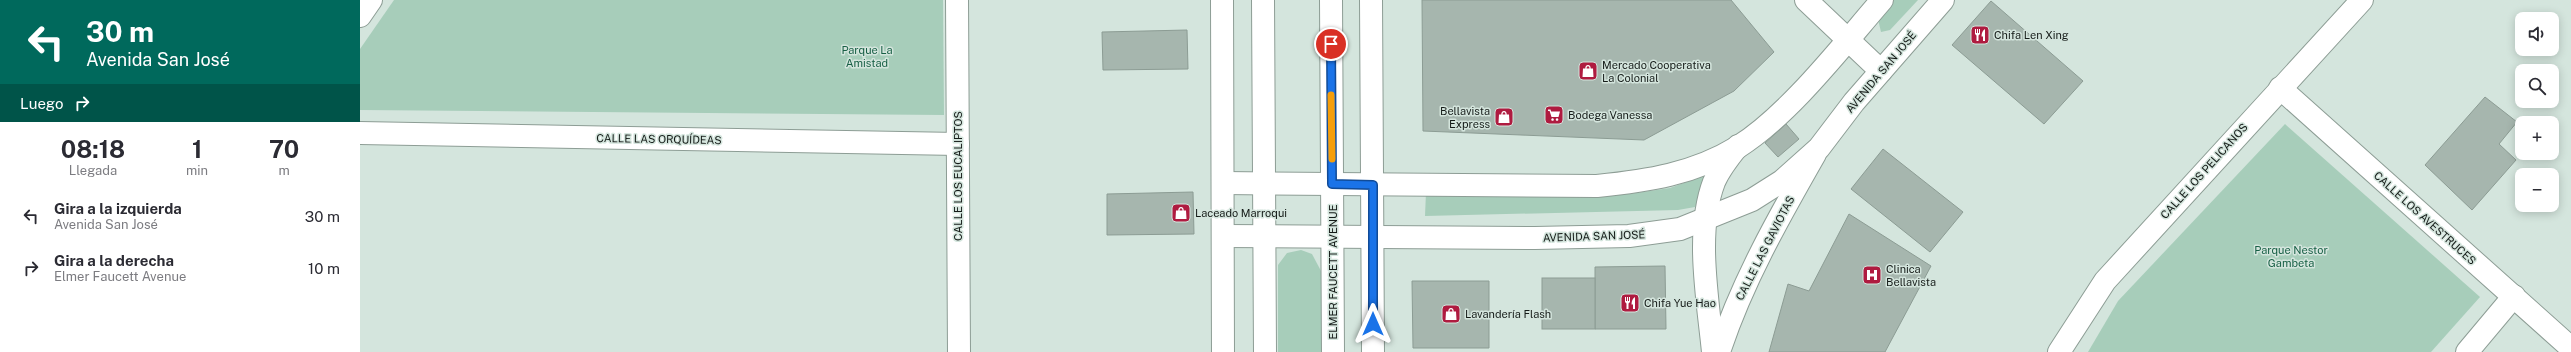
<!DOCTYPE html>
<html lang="es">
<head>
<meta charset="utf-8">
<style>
	body { margin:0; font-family:"Public Sans",sans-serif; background:#f2f2f3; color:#2b2b33; height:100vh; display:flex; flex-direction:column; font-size:15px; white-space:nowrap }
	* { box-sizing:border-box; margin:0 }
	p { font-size:13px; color:#7c7c81 }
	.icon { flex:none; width:22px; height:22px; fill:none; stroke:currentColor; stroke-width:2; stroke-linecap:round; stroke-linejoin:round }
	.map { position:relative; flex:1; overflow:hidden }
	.sheet { display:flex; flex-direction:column; background:#fff; width:360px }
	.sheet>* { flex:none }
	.guide { background:#00695c; color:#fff; overflow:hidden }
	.tools { position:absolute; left:2155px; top:12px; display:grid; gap:8px }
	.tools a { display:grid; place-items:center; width:44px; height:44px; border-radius:8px; background:#fff; box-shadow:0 2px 10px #0003; font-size:20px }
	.pin { position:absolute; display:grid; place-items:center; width:34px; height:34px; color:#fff; margin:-17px; border:2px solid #fff; border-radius:50%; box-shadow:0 1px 4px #0007 }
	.me { position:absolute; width:44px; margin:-22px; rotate:0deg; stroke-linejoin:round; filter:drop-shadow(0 0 3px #0008) }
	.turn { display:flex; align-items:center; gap:14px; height:84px; padding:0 20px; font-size:18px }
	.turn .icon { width:52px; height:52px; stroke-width:2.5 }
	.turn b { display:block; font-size:28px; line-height:34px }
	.then { display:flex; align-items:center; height:38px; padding:0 20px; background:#0003; gap:8px; font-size:15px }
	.eta { display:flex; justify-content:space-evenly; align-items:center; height:68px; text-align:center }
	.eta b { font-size:24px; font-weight:700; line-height:28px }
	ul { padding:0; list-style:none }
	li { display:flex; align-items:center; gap:12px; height:52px; padding:0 20px }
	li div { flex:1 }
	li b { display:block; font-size:15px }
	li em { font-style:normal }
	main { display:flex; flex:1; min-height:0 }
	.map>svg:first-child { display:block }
	.green { fill:#a7cdba }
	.building { fill:#a6b6ae; stroke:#8c9c94 }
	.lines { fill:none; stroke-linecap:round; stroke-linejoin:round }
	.minor-casing { stroke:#8d9d95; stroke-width:24 }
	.tertiary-casing { stroke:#8d9d95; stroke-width:24 }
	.secondary-casing { stroke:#8d9d95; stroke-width:24 }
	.primary-casing { stroke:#8d9d95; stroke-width:24 }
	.minor { stroke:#fff; stroke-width:22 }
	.tertiary { stroke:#fff; stroke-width:22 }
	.secondary { stroke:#fff; stroke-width:22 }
	.primary { stroke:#fff; stroke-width:22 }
	.route-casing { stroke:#114b97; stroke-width:10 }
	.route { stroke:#1a73e8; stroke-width:7 }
	.slow { stroke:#f59e0b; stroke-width:7 }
	.labels { text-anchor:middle; stroke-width:3; stroke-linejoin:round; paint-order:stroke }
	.poi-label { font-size:11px; fill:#151b18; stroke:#d4e5dd; text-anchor:start }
	.park-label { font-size:11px; fill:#175f45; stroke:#d4e5dd }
	.street-label { font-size:11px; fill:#151b18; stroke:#d4e5dd }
</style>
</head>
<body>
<main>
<section class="sheet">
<div class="guide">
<div class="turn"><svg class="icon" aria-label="left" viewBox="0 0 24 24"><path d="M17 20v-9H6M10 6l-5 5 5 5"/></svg><div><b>30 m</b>Avenida San José</div></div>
<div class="then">Luego<svg class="icon" aria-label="right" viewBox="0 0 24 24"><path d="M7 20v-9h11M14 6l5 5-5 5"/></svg></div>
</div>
<div class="eta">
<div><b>08:18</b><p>Llegada</p></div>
<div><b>1</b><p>min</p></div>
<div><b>70</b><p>m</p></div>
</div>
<ul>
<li><svg class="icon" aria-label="left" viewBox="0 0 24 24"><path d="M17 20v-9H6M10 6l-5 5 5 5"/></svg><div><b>Gira a la izquierda</b><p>Avenida San José</p></div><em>30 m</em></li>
<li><svg class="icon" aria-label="right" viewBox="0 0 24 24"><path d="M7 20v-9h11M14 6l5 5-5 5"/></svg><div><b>Gira a la derecha</b><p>Elmer Faucett Avenue</p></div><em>10 m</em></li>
</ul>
</section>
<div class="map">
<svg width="2211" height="352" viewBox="0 0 2211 352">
	<rect width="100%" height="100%" fill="#d4e5dd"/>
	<g class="green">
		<polygon points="34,0 583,0 584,115 0,110 0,49"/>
		<polygon points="1532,0 1558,0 1530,30 1521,32 1517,15"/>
		<polygon points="1925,124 2120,297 2071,352 1728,352 1758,301"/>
		<polygon points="1351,173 1335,207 1318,210 1065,216 1066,192 1269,194 1310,188"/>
		<polygon points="941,250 952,254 961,271 961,352 918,352 918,265 927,253"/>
	</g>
	<g class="building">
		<polygon points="1062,0 1371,0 1414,52 1374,91 1284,140 1063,131"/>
		<polygon points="1631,1 1723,81 1684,124 1592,45"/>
		<polygon points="827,30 828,69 743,70 742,32"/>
		<polygon points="2125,97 2157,122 2139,144 2156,160 2112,210 2065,165"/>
		<polygon points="1426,124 1439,139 1418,157 1405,143"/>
		<polygon points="1523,149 1603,212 1570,252 1491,189"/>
		<polygon points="833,192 834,234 747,235 747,194"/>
		<polygon points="1489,214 1571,266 1525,352 1409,352 1428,284 1449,291"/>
		<polygon points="1305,266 1306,329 1235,329 1235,267"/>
		<rect x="1182" y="278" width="53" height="51"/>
		<polygon points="1052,281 1129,281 1129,348 1053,348"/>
	</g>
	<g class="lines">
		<g class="minor-casing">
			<g id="minor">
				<polyline points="597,0 599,352"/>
				<polyline points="1446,0 1521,71"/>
				<polyline points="0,16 11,0"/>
				<polyline points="1920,88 2211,348"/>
				<polyline points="0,133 598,144"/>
				<path d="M1353 352C1348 300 1335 232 1354 182 1360 168 1369 157 1378 146"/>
				<path d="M1359 352C1382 282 1419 217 1455 154"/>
				<polyline points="1699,352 1745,281 2002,0"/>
				<polyline points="2107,352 2154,296"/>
			</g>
		</g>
		<g class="tertiary-casing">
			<g id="tertiary">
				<path d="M863 183 1237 186C1287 181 1334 174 1378 147 1429 115 1482 46 1522 0"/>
				<polyline points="863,236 1175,238 1269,236 1320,229 1392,200 1422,181 1459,148 1494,102 1583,0"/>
			</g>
		</g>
		<g class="secondary-casing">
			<g id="secondary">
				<polyline points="862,0 863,352"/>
				<polyline points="1011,0 1013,352"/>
			</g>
		</g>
		<g class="primary-casing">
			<g id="primary">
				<polyline points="903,0 905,352"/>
				<polyline points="971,0 973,352"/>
			</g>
		</g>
		<use href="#minor" class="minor"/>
		<use href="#tertiary" class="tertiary"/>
		<use href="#secondary" class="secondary"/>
		<use href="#primary" class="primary"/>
	</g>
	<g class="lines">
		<g class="route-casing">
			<polyline id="route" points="971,44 972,184 1013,185 1013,324"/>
		</g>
		<use href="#route" class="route"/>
		<polyline class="slow" points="971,95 972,159"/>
	</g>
	<defs>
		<g id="restaurant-square" transform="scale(1)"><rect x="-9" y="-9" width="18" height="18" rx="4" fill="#af1b40" stroke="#d4e5dd"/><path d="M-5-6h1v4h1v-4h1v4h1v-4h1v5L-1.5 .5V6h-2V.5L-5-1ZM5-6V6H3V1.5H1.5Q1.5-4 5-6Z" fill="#fff"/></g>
		<g id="shop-square" transform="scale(1)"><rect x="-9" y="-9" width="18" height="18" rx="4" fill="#af1b40" stroke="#d4e5dd"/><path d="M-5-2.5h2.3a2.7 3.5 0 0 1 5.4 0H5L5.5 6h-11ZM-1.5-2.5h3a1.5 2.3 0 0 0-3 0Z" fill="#fff"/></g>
		<g id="supermarket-square" transform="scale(1)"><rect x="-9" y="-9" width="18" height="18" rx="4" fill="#af1b40" stroke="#d4e5dd"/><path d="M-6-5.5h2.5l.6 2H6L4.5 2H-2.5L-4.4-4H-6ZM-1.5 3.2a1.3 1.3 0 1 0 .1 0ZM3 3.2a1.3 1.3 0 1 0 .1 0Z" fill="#fff"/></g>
		<g id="hospital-square" transform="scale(1)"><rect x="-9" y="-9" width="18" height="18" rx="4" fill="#af1b40" stroke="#d4e5dd"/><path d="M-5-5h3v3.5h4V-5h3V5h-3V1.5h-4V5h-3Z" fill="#fff"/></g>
	</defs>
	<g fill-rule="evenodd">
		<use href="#restaurant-square" x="1620" y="35"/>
		<use href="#shop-square" x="1228" y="71"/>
		<use href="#supermarket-square" x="1194" y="115"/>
		<use href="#shop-square" x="1144" y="117"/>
		<use href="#shop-square" x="821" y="213"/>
		<use href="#hospital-square" x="1512" y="275"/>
		<use href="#restaurant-square" x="1270" y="303"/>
		<use href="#shop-square" x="1091" y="314"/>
	</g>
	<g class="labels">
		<g class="poi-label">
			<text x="1634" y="39">Chifa Len Xing</text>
			<text x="1242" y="69">Mercado Cooperativa<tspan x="1242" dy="13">La Colonial</tspan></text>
			<text x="1130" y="115" text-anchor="end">Bellavista<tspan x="1130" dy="13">Express</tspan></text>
			<text x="1208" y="119">Bodega Vanessa</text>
			<text x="835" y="217">Laceado Marroqui</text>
			<text x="1526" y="273">Clinica<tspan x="1526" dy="13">Bellavista</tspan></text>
			<text x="1284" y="307">Chifa Yue Hao</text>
			<text x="1105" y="318">Lavandería Flash</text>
		</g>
		<g class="park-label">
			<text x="507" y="54">Parque La<tspan x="507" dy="13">Amistad</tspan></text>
			<text x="1931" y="254">Parque Nestor<tspan x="1931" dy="13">Gambeta</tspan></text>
		</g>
		<g class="street-label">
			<text transform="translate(1521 72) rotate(-50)" y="4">AVENIDA SAN JOSÉ</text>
			<text transform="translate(299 139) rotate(1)" y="4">CALLE LAS ORQUÍDEAS</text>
			<text transform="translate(1844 171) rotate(-48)" y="4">CALLE LOS PELICANOS</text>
			<text transform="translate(598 176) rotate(-90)" y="4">CALLE LOS EUCALIPTOS</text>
			<text transform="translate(2065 218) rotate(42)" y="4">CALLE LOS AVESTRUCES</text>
			<text transform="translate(1234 236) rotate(-2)" y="4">AVENIDA SAN JOSÉ</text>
			<text transform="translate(1405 248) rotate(-63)" y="4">CALLE LAS GAVIOTAS</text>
			<text transform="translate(973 272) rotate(-90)" y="4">ELMER FAUCETT AVENUE</text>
		</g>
	</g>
</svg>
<div class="tools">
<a><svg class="icon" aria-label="sound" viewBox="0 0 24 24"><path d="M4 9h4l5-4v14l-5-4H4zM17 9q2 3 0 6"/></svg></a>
<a><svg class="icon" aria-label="search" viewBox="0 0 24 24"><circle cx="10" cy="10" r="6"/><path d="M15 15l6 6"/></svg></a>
<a>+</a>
<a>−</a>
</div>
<div class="pin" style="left:971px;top:44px;background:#d93025"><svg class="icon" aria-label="arrive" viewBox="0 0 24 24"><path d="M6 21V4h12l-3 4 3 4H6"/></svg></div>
<svg class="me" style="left:1013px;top:324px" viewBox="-20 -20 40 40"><path d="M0-17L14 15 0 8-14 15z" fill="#1a73e8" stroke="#fff" stroke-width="4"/></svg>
</div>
</main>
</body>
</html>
